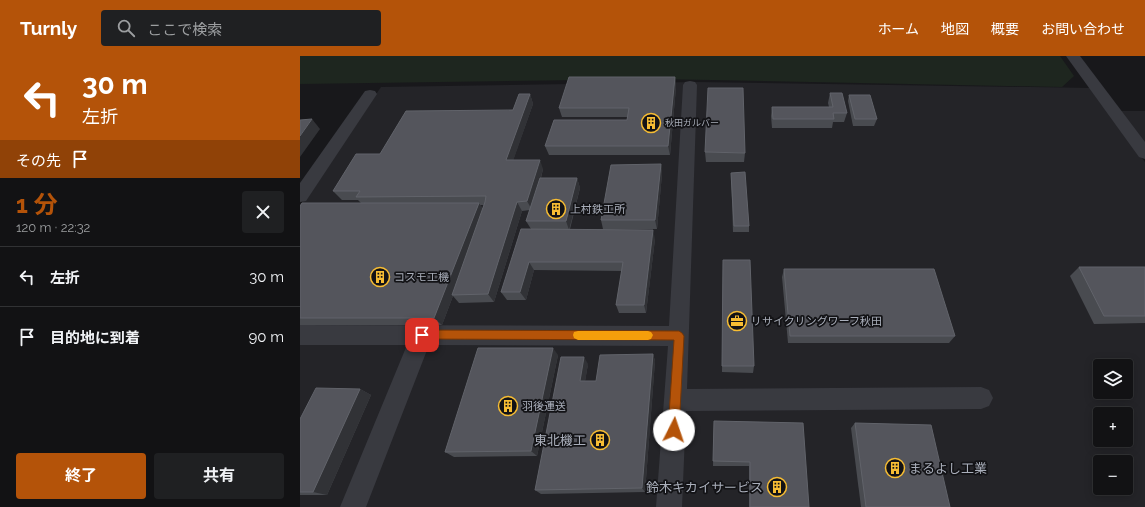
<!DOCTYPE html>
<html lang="ja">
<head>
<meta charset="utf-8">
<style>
	body { margin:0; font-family:Raleway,"Noto Sans JP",sans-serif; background:#1f2022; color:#f1f3f6; height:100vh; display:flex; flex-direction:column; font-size:15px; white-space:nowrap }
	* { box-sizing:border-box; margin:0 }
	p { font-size:13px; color:#9c9ea0 }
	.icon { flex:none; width:22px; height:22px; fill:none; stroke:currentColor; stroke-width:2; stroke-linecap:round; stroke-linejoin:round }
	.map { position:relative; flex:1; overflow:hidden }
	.details { display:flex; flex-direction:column; background:#121214; width:300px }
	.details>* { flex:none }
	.guide { background:#b45309; color:#fff; overflow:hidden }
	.tools { position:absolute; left:793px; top:303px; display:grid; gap:8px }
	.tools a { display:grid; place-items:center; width:40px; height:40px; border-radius:4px; background:#121214; box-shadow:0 2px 10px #0003,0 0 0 1px #313234; font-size:20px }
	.pin { position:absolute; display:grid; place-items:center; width:34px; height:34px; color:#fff; margin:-17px; border-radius:8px; box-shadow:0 2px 6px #0006 }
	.me { position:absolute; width:44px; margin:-22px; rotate:4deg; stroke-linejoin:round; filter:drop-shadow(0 0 3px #0008) }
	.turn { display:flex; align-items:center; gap:14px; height:84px; padding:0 16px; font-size:18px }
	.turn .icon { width:52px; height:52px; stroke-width:2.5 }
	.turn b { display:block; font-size:28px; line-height:34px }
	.then { display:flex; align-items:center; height:38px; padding:0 16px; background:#0003; gap:8px; font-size:15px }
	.round { display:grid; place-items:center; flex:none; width:42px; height:42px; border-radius:4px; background:#1f2022 }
	.summary { display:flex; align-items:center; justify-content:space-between; height:68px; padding:0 16px }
	h1 { font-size:24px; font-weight:700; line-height:30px; color:#b45309 }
	.button { display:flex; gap:8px; margin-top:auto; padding:8px 16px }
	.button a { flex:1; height:46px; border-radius:4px; background:#b45309; color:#fff; font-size:16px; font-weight:700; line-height:46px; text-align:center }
	.button a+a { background:#1f2022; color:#f1f3f6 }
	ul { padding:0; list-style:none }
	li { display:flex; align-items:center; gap:12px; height:60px; padding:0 16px; border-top:1px solid #313234 }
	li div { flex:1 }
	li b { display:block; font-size:15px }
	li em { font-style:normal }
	header { display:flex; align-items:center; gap:24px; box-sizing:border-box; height:56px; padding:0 20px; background:#b45309; color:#fff }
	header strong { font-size:19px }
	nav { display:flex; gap:22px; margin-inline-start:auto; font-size:14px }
	.search { width:280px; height:36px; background:#1f2022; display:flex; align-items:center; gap:10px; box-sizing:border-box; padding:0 14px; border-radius:4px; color:#9c9ea0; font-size:15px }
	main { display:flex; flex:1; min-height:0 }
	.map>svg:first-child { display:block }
	.built { fill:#242428; fill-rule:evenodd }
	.green { fill:#1e261f }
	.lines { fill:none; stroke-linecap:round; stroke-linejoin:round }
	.minor { fill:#393a40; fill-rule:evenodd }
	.wall { fill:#494b50; fill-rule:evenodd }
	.shaded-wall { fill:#313236 }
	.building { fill:#54555c; stroke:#61636a }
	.route { fill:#b45309; stroke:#753606 }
	.slow { fill:#f59e0b }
	.labels { text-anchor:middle; stroke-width:3.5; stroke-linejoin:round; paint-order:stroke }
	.far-poi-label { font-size:9px; fill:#aaafbb; stroke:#131316; text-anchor:start }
	.poi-label { font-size:11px; fill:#aaafbb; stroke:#131316; text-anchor:start }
	.near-poi-label { font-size:13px; fill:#aaafbb; stroke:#131316; text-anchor:end }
</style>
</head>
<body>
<header>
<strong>Turnly</strong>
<div class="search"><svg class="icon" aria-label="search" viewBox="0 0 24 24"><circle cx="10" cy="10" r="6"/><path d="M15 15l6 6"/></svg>ここで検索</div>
<nav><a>ホーム</a><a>地図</a><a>概要</a><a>お問い合わせ</a></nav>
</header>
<main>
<section class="details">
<div class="guide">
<div class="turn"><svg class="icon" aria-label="left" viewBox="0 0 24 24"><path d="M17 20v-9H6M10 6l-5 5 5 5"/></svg><div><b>30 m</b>左折</div></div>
<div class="then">その先<svg class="icon" aria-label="arrive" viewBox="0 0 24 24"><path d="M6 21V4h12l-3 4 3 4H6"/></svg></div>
</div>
<div class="summary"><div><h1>1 分</h1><p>120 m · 22:32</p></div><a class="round"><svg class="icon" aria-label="close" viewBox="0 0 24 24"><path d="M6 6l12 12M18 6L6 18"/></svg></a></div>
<ul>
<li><svg class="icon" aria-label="left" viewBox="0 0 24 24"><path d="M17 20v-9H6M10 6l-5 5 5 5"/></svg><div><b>左折</b></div><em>30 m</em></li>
<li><svg class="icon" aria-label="arrive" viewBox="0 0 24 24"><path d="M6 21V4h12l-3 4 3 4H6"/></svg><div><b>目的地に到着</b></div><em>90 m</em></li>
</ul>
<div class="button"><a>終了</a><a>共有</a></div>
</section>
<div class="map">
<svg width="845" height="451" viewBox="0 0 845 451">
	<rect width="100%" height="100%" fill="#18181b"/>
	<g class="built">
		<path d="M396 26 791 32 845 106V451H0V149L81 31ZM800 310H826V336H800ZM800 358H826V384H800ZM800 406H826V432H800Z"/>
		<polygon points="818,55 845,55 845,91"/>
	</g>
	<polygon class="green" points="0,0 760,0 774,20 762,31 357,23 0,28"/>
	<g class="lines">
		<g class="minor">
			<polygon points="766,0 780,0 845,86 845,103 839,101"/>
			<polygon points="390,25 395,26 397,29 387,333 681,331 689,334 693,342 689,350 681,353 386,355 382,451 356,451 368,290 129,289 66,451 40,451 107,289 0,289 0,269 369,270 383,29 385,26"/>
			<polygon points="70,34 75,35 77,38 6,145 0,146 0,127 65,35"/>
		</g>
	</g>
	<g class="wall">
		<polygon points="375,21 376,31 370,99 249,99 245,90 327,64 327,61 262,61 259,52"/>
		<polygon points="530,37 547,57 544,66 533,66 532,72 472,72 471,60 472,51 529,51 528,47"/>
		<path d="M230 38 233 48 213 104 243 113 241 122H277L280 132 270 173 355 183 346 257H319L316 249 322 215 234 214 226 244H207L201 236 231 173 226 165 230 154 222 155 194 246 159 247 153 240 142 269H0V150L61 147 58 144H42L33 135 80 98 213 54ZM180 149H184L183 153Z"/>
		<polygon points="549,39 577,63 574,70 553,70 548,45"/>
		<polygon points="405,96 445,97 444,106 406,106"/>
		<polygon points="361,108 362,118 357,173 303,173 301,164"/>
		<polygon points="431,117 449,170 449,176 433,176"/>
		<polygon points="423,204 454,310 453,317 422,316"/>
		<polygon points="779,211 845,211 845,267 794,268 770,220"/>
		<polygon points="484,213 655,280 649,287 488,287 482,221"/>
		<polygon points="353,298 355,305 345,436 241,438 235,434 288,308 285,325 296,325"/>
		<polygon points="258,299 237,400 154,401 145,396"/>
		<polygon points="60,333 71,339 27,439 0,439 0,363"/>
		<polygon points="414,365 509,451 449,451 449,410 413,410"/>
		<polygon points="555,367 650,451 561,451 551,372"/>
	</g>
	<g class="shaded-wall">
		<polygon points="375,21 376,31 370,99 368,90"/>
		<polygon points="230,38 233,48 210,114 206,104"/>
		<polygon points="12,63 20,73 0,101 0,80"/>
		<polygon points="240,104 243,113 232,154 227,145"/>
		<polygon points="361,108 362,118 357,173 355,164"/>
		<polygon points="277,122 280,132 269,174 266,165"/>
		<polygon points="217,146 222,155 194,246 188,238"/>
		<polygon points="179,147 185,156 152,239 153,240 142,269 134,262"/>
		<polygon points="353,174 355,183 346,257 344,249"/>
		<polygon points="229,206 234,214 226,244 220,236"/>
		<polygon points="253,292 258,299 237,400 231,395"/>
		<polygon points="353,298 355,305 345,436 342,432"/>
		<polygon points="284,301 288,308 284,332 280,325"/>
		<polygon points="60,333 71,339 27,439 13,436"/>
	</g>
	<g class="building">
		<polygon points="269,21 375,21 368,90 245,90 254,64 327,64 329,52 259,52"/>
		<polygon points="408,32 443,32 445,97 405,96"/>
		<polygon points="530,37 542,37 547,57 533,57 534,63 473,63 472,51 533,51"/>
		<polygon points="219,38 230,38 206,104 240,104 227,145 217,146 188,238 152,239 185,146 186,140 56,141 60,135 33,135 56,98 80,98 106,55 213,54"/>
		<polygon points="549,39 570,39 577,63 555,63"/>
		<polygon points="12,63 0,80 0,64"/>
		<polygon points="361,108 355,164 301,164 311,109"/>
		<polygon points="445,116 449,170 434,170 431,117"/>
		<polygon points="240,122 277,122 266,165 226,165"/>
		<polygon points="2,147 179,147 134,262 0,262 0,150"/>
		<polygon points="221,173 353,174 344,249 316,249 323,206 229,206 220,236 201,236"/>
		<polygon points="423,204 450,204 454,310 422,310"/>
		<polygon points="779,211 845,211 845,260 804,260"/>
		<polygon points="484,213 634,213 655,280 490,280"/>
		<polygon points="178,292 253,292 231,395 145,396"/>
		<polygon points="353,298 342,432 235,434 261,301 284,301 280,325 296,325 300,299"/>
		<polygon points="16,332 60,333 13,436 0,436 0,363"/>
		<polygon points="414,365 503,367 509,451 450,451 450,406 413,405"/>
		<polygon points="555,367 631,369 650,451 566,451"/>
	</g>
	<polygon class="route" points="122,274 379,275 382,277 384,280 379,374 378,378 374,380 370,378 368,374 374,284 122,283 119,282 117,279 119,276"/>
	<polygon class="slow" points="278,275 348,275 351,276 353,279 351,283 348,284 278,284 274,282 273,279 274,276"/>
	<defs>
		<g id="building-ring" transform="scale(1)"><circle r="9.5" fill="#131316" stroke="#f7bd33" stroke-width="1.5"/><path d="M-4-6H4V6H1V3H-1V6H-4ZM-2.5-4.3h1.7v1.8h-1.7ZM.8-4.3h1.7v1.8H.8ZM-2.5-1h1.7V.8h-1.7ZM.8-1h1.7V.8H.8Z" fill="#f7bd33"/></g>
		<g id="office-ring" transform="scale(1)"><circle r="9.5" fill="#131316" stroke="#f7bd33" stroke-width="1.5"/><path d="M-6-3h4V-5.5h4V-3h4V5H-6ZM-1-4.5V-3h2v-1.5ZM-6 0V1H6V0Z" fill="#f7bd33"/></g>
	</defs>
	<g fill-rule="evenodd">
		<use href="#building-ring" x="351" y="67"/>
		<use href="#building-ring" x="256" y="153"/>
		<use href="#building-ring" x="80" y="221"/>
		<use href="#office-ring" x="437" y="265"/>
		<use href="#building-ring" x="208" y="350"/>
		<use href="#building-ring" x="300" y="384"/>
		<use href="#building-ring" x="595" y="412"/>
		<use href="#building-ring" x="477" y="431"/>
	</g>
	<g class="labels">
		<g class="far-poi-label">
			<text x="365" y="70">秋田ガルバー</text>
		</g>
		<g class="poi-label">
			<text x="270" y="157">上村鉄工所</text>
			<text x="94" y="225">コスモ工機</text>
			<text x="451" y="269">リサイクリングワーフ秋田</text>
			<text x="222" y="354">羽後運送</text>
		</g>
		<g class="near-poi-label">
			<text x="286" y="389">東北機工</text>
			<text x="609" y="417" text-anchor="start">まるよし工業</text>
			<text x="463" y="436">鈴木キカイサービス</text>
		</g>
	</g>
</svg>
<div class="tools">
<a><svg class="icon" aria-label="layers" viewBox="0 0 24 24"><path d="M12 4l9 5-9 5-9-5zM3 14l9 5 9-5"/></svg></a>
<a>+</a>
<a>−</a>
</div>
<div class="pin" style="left:122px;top:279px;background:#d93025"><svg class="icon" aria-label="arrive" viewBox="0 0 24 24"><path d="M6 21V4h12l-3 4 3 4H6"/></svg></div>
<svg class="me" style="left:374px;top:374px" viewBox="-20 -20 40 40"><circle r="19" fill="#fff"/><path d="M0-13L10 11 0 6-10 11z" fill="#b45309"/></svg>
</div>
</main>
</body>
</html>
